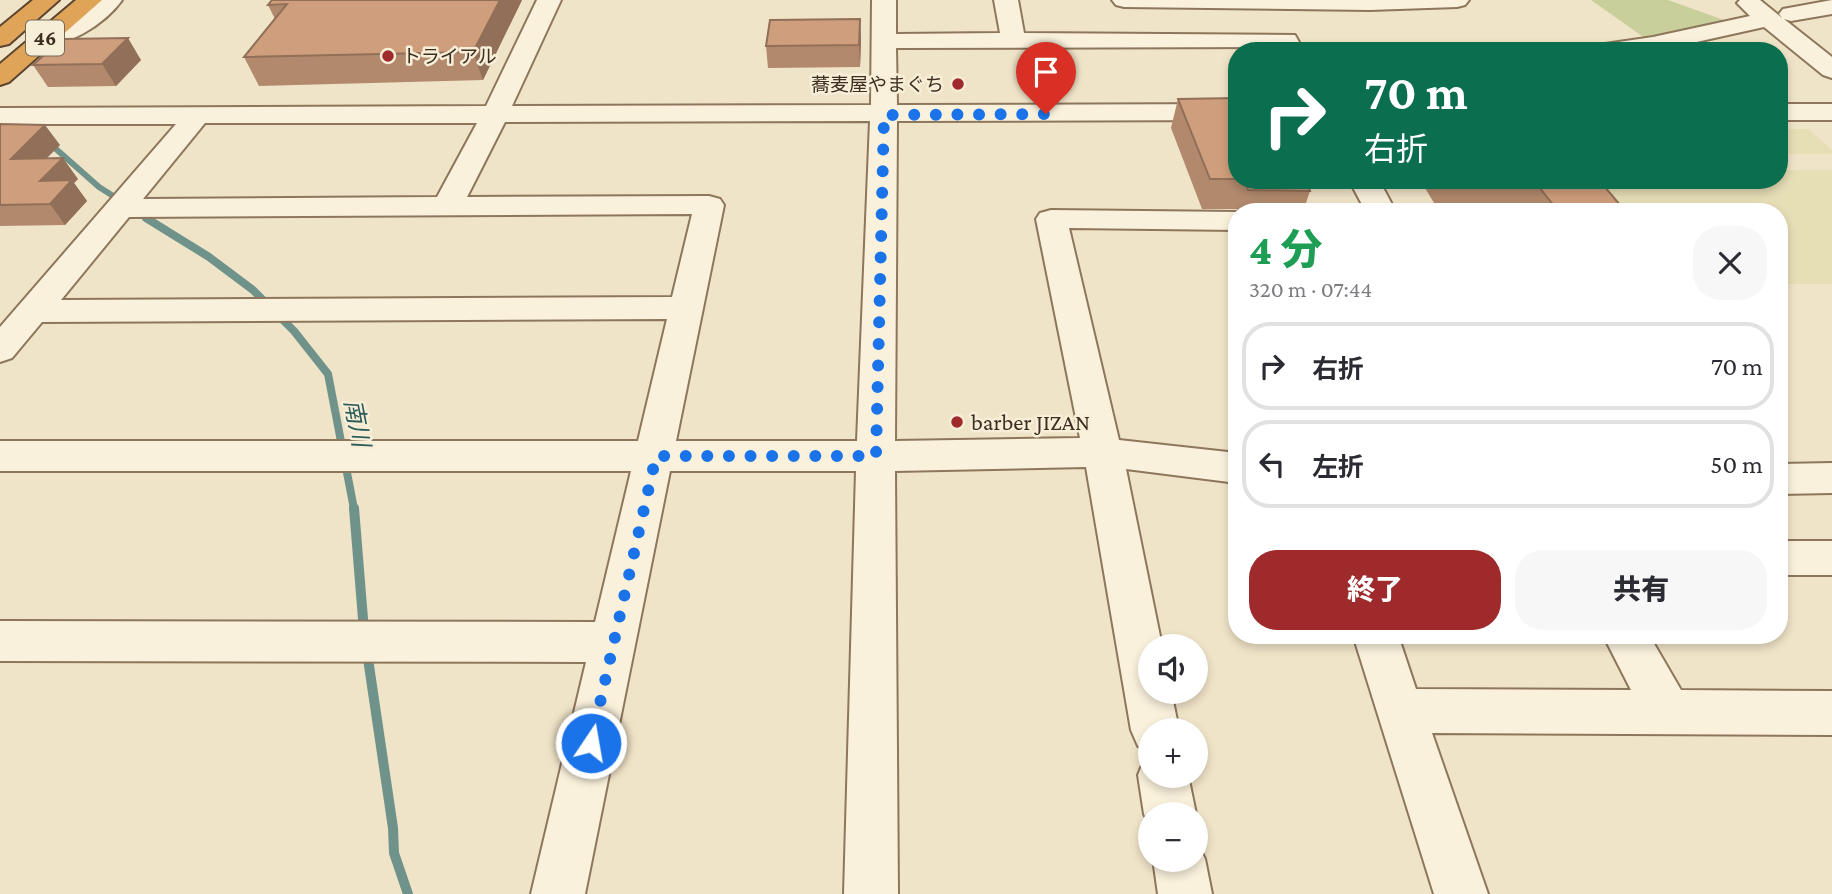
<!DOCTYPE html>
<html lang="ja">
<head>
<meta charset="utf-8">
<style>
	body { margin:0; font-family:"Crimson Pro","Noto Sans JP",serif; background:#f7f7f7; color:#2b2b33; height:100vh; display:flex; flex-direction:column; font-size:26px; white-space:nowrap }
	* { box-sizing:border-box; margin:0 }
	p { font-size:23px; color:#7c7c81 }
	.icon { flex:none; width:38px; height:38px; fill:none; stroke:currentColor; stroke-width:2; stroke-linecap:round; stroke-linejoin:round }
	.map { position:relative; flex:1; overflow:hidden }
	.sheet { position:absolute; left:1228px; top:203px; width:560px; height:441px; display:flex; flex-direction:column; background:#fff; border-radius:28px; box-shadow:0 4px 10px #0003 }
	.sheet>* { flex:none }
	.guide { position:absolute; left:1228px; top:42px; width:560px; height:147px; border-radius:28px; box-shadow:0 4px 10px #0003; background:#0b6e4f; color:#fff; overflow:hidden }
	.controls { position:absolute; left:1138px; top:634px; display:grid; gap:14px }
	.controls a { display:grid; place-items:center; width:70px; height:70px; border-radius:50%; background:#fff; box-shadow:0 4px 10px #0003; font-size:35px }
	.pin { position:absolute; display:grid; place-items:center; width:60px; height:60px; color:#fff; margin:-72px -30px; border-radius:50% 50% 50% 0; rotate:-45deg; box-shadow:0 0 7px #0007 }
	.pin .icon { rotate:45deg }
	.me { position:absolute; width:77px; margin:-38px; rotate:12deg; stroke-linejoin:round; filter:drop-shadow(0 0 5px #0008) }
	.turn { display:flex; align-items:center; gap:24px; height:147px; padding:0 21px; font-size:32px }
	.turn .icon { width:91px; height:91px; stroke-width:2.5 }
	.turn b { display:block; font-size:49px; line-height:60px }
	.round { display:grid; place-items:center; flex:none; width:74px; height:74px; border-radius:28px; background:#f7f7f7 }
	.head { display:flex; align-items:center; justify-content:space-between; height:119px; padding:0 21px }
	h1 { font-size:42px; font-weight:800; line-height:52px; color:#1e9e55 }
	.button { display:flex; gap:14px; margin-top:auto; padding:14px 21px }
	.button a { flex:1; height:80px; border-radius:28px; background:#9e2a2b; color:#fff; font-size:28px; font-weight:800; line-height:80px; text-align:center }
	.button a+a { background:#f7f7f7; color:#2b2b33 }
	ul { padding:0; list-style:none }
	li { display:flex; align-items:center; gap:21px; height:88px; margin:0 14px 10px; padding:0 7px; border:4px solid #e1e1e2; border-radius:28px }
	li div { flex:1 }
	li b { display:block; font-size:26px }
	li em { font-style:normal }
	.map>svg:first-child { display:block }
	.farmland { fill:#e6deb5 }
	.green { fill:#c9cf9b }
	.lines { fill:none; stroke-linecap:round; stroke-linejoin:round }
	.stream-far2 { stroke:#6f938a; stroke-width:6 }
	.stream-far1 { stroke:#6f938a; stroke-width:8 }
	.stream { stroke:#6f938a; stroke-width:10 }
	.minor-casing { stroke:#8d765c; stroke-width:4 }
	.highway-casing { stroke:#5b4430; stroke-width:4 }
	.minor { fill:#faf1dc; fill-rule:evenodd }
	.highway { fill:#e0a458; fill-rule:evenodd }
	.wall { fill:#b2896c }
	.shaded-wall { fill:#916f58 }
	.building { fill:#cf9f7d; stroke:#916f58; stroke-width:2 }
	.route { stroke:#1a73e8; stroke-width:12; stroke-dasharray:0 21.6 }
	.poi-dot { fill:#9e2a2b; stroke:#f7eed8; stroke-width:2.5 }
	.labels { text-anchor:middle; stroke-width:5; stroke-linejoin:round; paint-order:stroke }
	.far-poi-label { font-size:19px; fill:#3d2e20; stroke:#f7eed8; text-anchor:start }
	.shield { fill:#f7eed8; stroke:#756857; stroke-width:2 }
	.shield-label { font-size:21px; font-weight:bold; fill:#3d2e20 }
	.poi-label { font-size:23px; fill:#3d2e20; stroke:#f7eed8; text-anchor:start }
	.water-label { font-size:24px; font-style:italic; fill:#2f5d5a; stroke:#f7eed8 }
</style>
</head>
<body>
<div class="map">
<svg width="1832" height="894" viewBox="0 0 1832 894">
	<rect width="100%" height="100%" fill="#f0e4c8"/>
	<g class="farmland">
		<polygon points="1780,129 1808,129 1832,150 1832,154 1780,154"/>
		<polygon points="1780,170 1832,170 1832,284 1780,284 1780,212 1592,212 1566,180 1780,180"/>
	</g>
	<polygon class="green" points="1591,0 1668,0 1738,25 1649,41"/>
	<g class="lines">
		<g class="stream-far2">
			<polyline points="48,142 99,187 121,201"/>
			<polyline points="136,211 149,219"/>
		</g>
		<polyline class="stream-far1" points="146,218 209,257 253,290 294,331 328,374 354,509"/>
		<g class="stream">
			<polyline points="354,508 364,631"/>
			<polyline points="367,652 393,828 394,853 408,894"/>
		</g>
		<g class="minor-casing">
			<g id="minor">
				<path d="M96 0H122C106 23 64 51 35 44L32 39 35 34 68 24Z"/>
				<path d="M537 0H561L512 106 871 105 872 0H896V34L1000 33 994 0H1018L1024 33 1295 35 1304 51H1279L1278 47 896 48 897 105 1237 104V120L897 121 895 441 1080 438 1036 219 1040 213 1051 210 1237 212V230L1069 228 1119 440 1237 453V483L1126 469 1162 646H1150V691H1171L1179 730H1150V750L1138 746 1131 730 1086 467 895 471 898 894H844L856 471H670L585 894H531L586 662 0 661V621L595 622 631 471H0V441H638L667 319 42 322 12 358 0 362V327L176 124H0V108L486 106ZM870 121 857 441H676L724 205 720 199 709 196 467 197 505 122ZM205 123H477L437 197 143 199ZM692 214 672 297 61 300 129 217Z"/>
				<polygon points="1112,0 1469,0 1465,5 1457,7 1370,10 1124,7 1116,5"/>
				<polygon points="1740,0 1760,0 1782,18 1779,14 1783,9 1832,0 1832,14 1791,21 1784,19 1832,57 1832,78 1823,75 1764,27 1656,51 1588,51 1591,46 1653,37 1750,16 1737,3"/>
				<rect x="1780" y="104" width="52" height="16"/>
				<polygon points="1349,180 1379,180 1396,212 1366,212"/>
				<polygon points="1832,463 1832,493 1780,494 1780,464"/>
				<rect x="1780" y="541" width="52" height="34"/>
				<polygon points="1353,635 1398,635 1416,689 1631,690 1603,635 1649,635 1681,690 1832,691 1832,735 1432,733 1488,894 1434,894"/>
				<polygon points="1150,756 1150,775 1188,775 1196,814 1195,815 1150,814 1150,827 1144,814 1138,775 1145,758"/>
				<polygon points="1195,839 1205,859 1212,894 1158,894 1153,859 1195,859"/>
			</g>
		</g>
		<g class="highway-casing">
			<g id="highway">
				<polygon points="33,0 59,0 9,44 0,46 0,27"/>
				<polygon points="76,0 102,0 9,82 0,85 0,64"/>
			</g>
		</g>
		<use href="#minor" class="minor"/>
		<use href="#highway" class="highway"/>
	</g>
	<g class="wall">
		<polygon points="522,0 483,80 259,86 244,57 275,19 268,5"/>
		<polygon points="860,19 861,40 860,67 768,68 766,46"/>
		<polygon points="1698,44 1744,48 1747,51 1694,51"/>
		<polygon points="141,60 116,86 48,87 33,65"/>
		<polygon points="1237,98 1237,180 1306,180 1310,191 1303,212 1238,212 1237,209 1202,209 1171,128 1178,99"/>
		<polygon points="0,124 60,145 46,158 78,179 74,183 87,201 65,225 0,226"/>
		<polygon points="1420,180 1599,180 1626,212 1527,212 1526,210 1439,211"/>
	</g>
	<g class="shaded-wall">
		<polygon points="500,0 522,0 483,80 473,52"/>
		<polygon points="860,19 861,40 860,67 859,45"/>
		<polygon points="128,38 141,60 116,86 102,64"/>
		<polygon points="45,125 60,145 26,179 11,159"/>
		<polygon points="63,158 78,179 74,183 87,201 65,225 50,204 40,181"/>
	</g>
	<g class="building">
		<polygon points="272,0 500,0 473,52 244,57 287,4 268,5"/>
		<polygon points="860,19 859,45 766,46 770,20"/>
		<polygon points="128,38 102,64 33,65 62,39"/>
		<polygon points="1744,43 1744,48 1747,51 1706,51 1698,44"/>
		<polygon points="1237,98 1237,179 1210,179 1178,99"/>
		<polygon points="0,124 45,125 11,159 63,158 40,181 72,180 50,204 0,205"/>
		<polygon points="1246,180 1306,180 1310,191 1248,190"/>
		<polygon points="1445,180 1599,180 1626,212 1559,212 1539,187 1450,188"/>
	</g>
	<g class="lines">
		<polyline class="route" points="591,743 656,456 876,456 884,115 1046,114"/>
	</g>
	<g class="poi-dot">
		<circle cx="388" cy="56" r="7"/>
		<circle cx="958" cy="84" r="7"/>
		<circle cx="957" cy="422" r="7"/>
	</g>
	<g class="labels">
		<g class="far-poi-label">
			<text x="402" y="63">トライアル</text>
			<text x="944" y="91" text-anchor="end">蕎麦屋やまぐち</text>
		</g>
		<rect class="shield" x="26" y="20.5" width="38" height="35" rx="5"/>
		<g class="shield-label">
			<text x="45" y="45">46</text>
		</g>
		<g class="poi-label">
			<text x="971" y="430">barber JIZAN</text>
		</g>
		<g class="water-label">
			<text transform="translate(357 423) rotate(79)" y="8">南川</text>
		</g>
	</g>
</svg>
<div class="controls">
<a><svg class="icon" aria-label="sound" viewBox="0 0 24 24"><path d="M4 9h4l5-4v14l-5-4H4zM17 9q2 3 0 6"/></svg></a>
<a>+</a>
<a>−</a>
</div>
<div class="pin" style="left:1046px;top:114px;background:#d93025"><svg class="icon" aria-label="arrive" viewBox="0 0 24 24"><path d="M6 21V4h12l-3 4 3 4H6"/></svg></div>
<svg class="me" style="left:591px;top:743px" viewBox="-20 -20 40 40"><circle r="17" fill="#1a73e8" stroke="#fff" stroke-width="3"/><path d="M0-11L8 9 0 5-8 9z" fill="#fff"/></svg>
<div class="guide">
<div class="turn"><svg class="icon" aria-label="right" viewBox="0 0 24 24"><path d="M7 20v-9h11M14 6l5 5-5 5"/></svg><div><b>70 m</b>右折</div></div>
</div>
<section class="sheet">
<div class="head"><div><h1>4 分</h1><p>320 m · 07:44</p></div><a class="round"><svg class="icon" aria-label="close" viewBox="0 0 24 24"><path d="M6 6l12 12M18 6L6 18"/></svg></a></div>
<ul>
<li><svg class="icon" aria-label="right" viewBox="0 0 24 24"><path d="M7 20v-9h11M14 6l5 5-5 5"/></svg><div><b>右折</b></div><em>70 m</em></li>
<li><svg class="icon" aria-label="left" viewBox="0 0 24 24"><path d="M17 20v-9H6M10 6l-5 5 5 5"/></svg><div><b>左折</b></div><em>50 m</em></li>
</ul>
<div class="button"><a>終了</a><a>共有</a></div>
</section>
</div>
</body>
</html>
